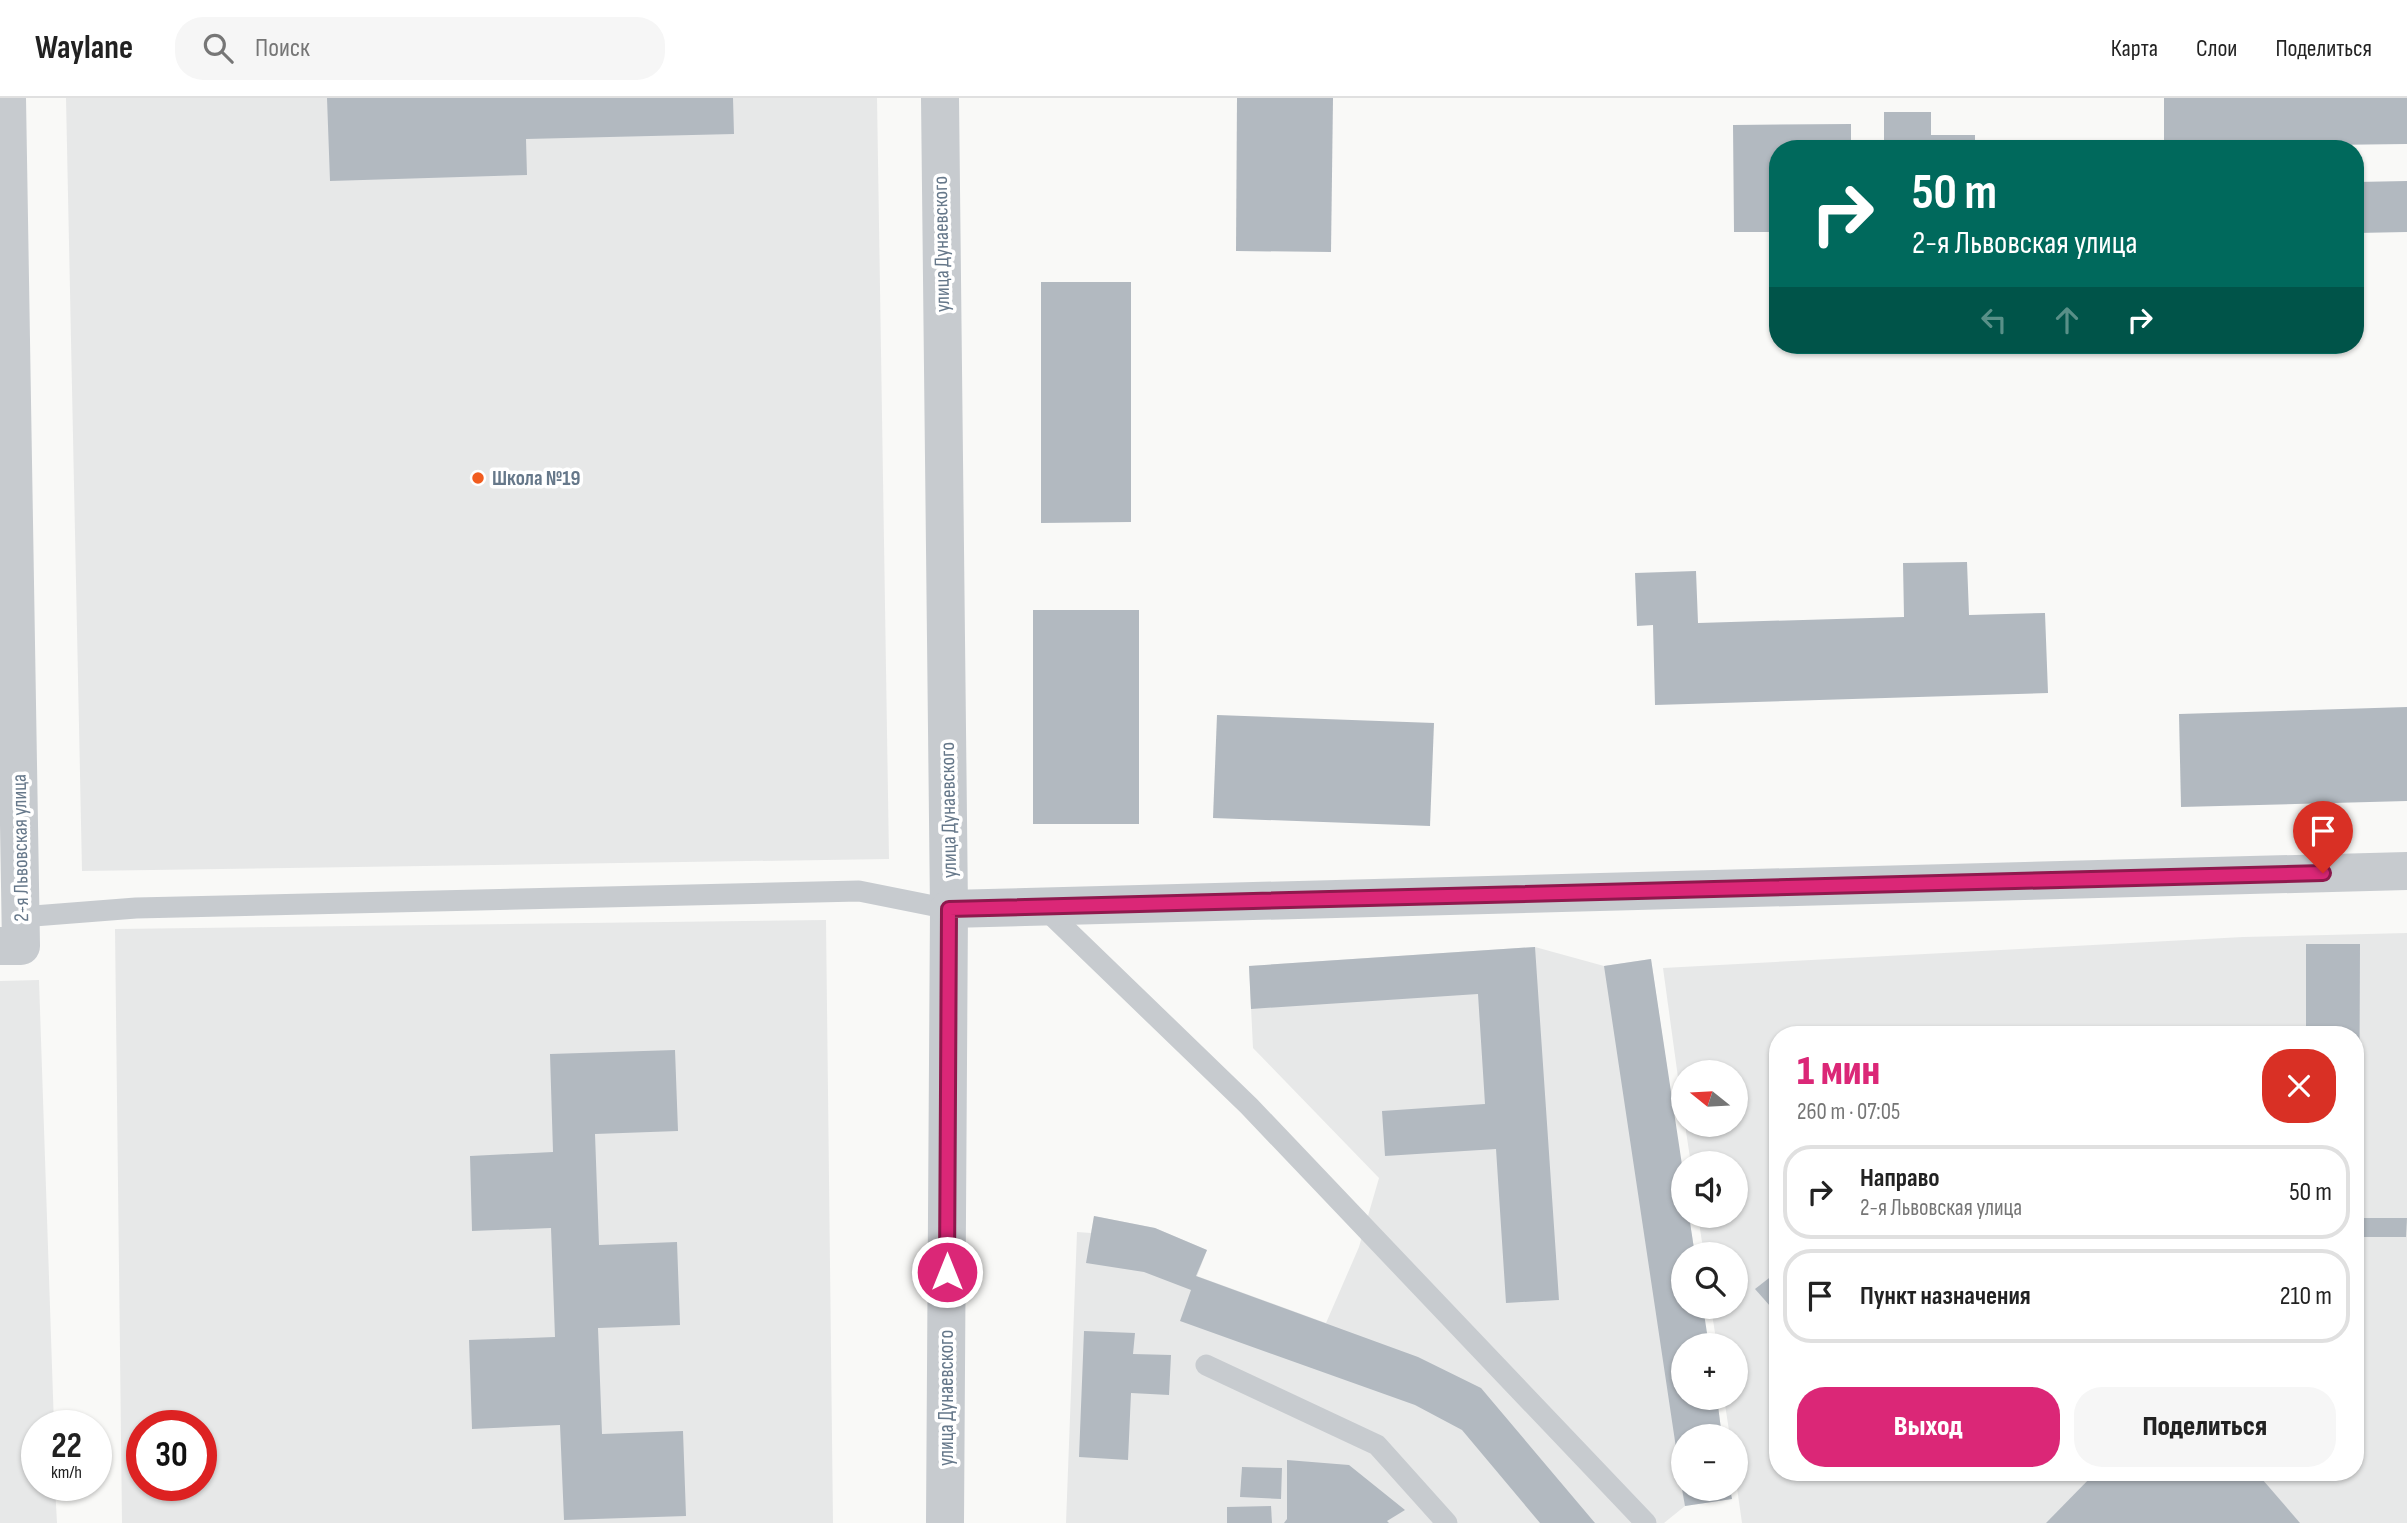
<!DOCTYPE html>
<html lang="ru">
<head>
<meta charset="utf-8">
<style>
	body { margin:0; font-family:"Sofia Sans Condensed",sans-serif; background:#f6f6f6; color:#222; height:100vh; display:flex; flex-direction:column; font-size:26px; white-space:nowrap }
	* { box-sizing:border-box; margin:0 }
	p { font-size:23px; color:#767676 }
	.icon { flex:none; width:38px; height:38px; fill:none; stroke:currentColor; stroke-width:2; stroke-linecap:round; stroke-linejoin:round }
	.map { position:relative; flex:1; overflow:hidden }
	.details { position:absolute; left:1769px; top:928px; width:595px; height:455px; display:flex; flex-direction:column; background:#fff; border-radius:28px; box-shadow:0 2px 5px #0004 }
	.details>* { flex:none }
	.banner { position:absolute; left:1769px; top:42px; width:595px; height:214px; border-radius:28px; box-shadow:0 2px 5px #0004; background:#00695c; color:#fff; overflow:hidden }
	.needle { width:46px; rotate:288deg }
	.fabs { position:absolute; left:1671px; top:962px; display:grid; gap:14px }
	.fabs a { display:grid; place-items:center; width:77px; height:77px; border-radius:50%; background:#fff; box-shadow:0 2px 5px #0004; font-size:35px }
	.speed { position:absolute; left:21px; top:1312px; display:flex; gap:14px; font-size:35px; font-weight:700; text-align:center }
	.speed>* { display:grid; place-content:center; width:91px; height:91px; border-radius:50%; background:#fff; box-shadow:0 2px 5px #0004; line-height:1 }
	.speed small { font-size:18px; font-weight:400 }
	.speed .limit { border:10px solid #d22; background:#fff; color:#111 }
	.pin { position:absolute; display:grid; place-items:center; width:60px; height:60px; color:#fff; margin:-72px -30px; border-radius:50% 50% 50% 0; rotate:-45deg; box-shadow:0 0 7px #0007 }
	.pin .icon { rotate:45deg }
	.me { position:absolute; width:77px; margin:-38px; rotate:0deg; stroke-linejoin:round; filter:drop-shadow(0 0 5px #0008) }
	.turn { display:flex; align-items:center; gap:24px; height:147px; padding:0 28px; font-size:32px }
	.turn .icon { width:91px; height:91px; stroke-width:2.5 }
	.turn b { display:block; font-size:49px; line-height:60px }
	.lanes { display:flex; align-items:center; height:66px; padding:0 28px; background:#0003; justify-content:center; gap:35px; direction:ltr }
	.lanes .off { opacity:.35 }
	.round { display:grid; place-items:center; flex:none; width:74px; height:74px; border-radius:28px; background:#f6f6f6 }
	.head { display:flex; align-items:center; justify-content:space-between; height:119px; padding:0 28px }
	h1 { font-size:42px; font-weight:800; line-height:52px; color:#db2777 }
	.cta { display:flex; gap:14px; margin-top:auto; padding:14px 28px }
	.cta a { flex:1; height:80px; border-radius:28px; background:#db2777; color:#fff; font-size:28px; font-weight:800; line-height:80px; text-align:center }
	.cta a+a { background:#f6f6f6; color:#222 }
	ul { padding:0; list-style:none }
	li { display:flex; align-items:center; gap:21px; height:94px; margin:0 14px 10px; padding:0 14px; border:4px solid #e0e0e0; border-radius:28px }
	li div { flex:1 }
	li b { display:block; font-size:26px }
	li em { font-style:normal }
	header { display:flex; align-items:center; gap:42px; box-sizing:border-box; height:98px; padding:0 35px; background:#fff; border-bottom:2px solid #e0e0e0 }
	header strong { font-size:33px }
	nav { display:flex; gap:38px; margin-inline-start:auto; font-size:24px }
	.search { width:490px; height:63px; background:#f6f6f6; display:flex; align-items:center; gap:18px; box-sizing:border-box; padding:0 24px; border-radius:28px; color:#767676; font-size:26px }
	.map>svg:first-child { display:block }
	.built { fill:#e7e8e8; fill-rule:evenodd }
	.building { fill:#b2b9c0 }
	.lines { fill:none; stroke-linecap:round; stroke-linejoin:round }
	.service { stroke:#c7cbcf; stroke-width:21 }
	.minor { stroke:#c7cbcf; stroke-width:38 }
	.route-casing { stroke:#8e194d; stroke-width:18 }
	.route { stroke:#db2777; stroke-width:12 }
	.poi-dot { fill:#f15c1f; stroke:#fff; stroke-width:2.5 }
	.labels { text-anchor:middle; stroke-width:7; stroke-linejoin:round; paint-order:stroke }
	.street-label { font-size:21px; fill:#66788a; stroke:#fff }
	.poi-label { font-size:21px; font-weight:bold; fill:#66788a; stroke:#fff; text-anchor:start }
</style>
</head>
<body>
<header>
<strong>Waylane</strong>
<div class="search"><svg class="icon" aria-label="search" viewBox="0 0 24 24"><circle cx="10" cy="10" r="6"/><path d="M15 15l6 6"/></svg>Поиск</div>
<nav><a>Карта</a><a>Слои</a><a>Поделиться</a></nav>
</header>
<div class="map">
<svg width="2407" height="1425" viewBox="0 0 2407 1425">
	<rect width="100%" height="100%" fill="#f9f9f7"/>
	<g class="built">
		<polygon points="66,0 877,0 889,761 82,773"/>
		<path d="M826 822 833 1425H122L115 831ZM142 1328H201V1388H142Z"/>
		<path d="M2407 835V1425H1742L1736 1383V1339H1730L1724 1300H1736V1248H1717L1711 1209H1736V1157H1704L1698 1118H1736V1066H1691L1685 1027H1736V975H1684L1683 1016 1663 870 2243 839ZM1778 936H2356V1374H1778Z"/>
		<polygon points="1535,849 1604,868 1651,861 1683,1080 1684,1118 1689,1118 1695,1157 1684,1157 1684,1300 1717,1300 1722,1339 1684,1339 1684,1391 1730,1391 1732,1401 1685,1408 1664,1425 1066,1425 1077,1134 1091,1135 1094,1118 1155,1130 1207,1152 1197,1178 1326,1225 1359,1149 1379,1080 1253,950 1249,868"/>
		<polygon points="39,882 54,1328 37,1328 37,1388 55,1388 57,1425 0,1425 0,883"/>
	</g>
	<g class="building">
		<polygon points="327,0 733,0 734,36 526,41 527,77 330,83"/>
		<polygon points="1237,0 1333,0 1331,154 1236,153"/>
		<polygon points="2164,0 2407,0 2407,46 2164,49"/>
		<polygon points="1884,14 1931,14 1931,37 1975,37 1975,51 1884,51"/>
		<polygon points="1851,26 1851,51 1778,51 1778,134 1734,134 1733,27"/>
		<polygon points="2407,83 2407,134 2356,135 2356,84"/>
		<polygon points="1041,184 1131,184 1131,424 1041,425"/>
		<polygon points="1967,464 1969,517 2045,515 2048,595 1655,607 1653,527 1637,528 1635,475 1696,473 1698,525 1904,519 1903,465"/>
		<rect x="1033" y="512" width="106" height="214"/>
		<polygon points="2407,609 2407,703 2181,709 2179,616"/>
		<polygon points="1217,617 1434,625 1430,728 1213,720"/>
		<polygon points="2306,846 2360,846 2359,1075 2356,1075 2356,936 2306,936"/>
		<polygon points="1535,849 1559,1202 1506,1205 1496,1051 1385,1058 1382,1013 1485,1006 1478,896 1251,911 1249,868"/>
		<polygon points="1651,861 1684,1080 1684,1118 1689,1118 1695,1157 1684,1157 1684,1209 1703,1209 1709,1248 1684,1248 1684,1300 1717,1300 1722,1339 1684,1339 1682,1390 1604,868"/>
		<polygon points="675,952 678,1033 595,1036 599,1147 677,1144 680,1227 598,1230 602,1336 683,1333 686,1418 564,1422 560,1327 472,1331 469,1242 555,1239 551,1130 472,1133 470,1058 553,1054 550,956"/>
		<polygon points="1094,1118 1155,1130 1207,1152 1196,1178 1418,1259 1481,1290 1595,1425 1540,1425 1462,1332 1415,1307 1180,1223 1191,1192 1144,1174 1086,1165"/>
		<polygon points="2356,1120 2407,1120 2406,1139 2356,1139"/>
		<polygon points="1778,1173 1778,1217 1755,1191"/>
		<polygon points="1084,1233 1135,1235 1133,1256 1171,1257 1169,1297 1131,1295 1128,1362 1079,1359"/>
		<polygon points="1287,1362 1349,1367 1405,1412 1387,1423 1389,1425 1284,1425 1287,1421"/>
		<polygon points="1242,1369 1282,1370 1281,1401 1240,1399"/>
		<polygon points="2096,1374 2256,1374 2300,1425 2046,1425"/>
		<polygon points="1682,1391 1730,1391 1732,1401 1685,1408"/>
		<polygon points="1271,1408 1272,1425 1227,1425 1227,1409"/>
	</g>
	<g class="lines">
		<g class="service">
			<polyline points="1043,809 1249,1008 1646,1425"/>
			<polyline points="21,819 136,810 859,793 949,811"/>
			<polyline points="1206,1267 1377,1347 1447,1425"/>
		</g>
		<g class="minor">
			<polyline points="940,0 949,811 945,1425"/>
			<polyline points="949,811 2407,773"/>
			<polyline points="0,848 21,848 7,0"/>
		</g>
	</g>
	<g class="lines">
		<g class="route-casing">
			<polyline id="route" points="947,1174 949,811 2323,775"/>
		</g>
		<use href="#route" class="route"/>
	</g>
	<circle class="poi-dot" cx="478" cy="380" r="7"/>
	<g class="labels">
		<g class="street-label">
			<text transform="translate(941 146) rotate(-91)" y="7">улица Дунаевского</text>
			<text transform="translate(948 712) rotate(-91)" y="7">улица Дунаевского</text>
			<text transform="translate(20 750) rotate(-91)" y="7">2-я Львовская улица</text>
			<text transform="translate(946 1300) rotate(-90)" y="7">улица Дунаевского</text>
		</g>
		<g class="poi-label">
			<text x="492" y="387">Школа №19</text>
		</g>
	</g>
</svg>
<div class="fabs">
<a><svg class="needle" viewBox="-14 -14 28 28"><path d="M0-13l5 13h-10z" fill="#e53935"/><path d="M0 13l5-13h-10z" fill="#767676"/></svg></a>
<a><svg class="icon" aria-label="sound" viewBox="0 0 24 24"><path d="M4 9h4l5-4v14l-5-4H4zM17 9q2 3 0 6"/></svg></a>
<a><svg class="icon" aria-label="search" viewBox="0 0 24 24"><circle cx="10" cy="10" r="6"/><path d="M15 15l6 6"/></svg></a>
<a>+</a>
<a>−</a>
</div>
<div class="speed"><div>22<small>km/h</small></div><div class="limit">30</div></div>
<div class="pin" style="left:2323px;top:775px;background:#d93025"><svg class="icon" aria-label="arrive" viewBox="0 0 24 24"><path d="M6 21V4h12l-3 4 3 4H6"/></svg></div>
<svg class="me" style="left:947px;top:1174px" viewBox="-20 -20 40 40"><circle r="17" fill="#db2777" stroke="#fff" stroke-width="3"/><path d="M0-11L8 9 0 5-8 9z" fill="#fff"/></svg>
<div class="banner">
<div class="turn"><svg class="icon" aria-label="right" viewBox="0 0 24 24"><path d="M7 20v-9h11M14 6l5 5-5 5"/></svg><div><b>50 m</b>2-я Львовская улица</div></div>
<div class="lanes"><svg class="icon off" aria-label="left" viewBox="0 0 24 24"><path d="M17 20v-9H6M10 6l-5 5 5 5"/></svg><svg class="icon off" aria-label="ahead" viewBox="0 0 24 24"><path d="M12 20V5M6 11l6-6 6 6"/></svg><svg class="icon" aria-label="right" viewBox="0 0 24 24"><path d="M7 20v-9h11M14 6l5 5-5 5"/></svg></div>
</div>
<section class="details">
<div class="head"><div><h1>1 мин</h1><p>260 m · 07:05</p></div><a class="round" style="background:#d93025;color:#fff"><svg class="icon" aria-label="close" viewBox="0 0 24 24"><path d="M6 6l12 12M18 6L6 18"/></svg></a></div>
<ul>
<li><svg class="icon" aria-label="right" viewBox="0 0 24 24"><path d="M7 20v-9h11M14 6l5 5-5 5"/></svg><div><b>Направо</b><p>2-я Львовская улица</p></div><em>50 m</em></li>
<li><svg class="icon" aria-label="arrive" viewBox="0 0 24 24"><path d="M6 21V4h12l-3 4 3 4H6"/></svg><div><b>Пункт назначения</b></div><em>210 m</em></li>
</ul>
<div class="cta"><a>Выход</a><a>Поделиться</a></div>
</section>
</div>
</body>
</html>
